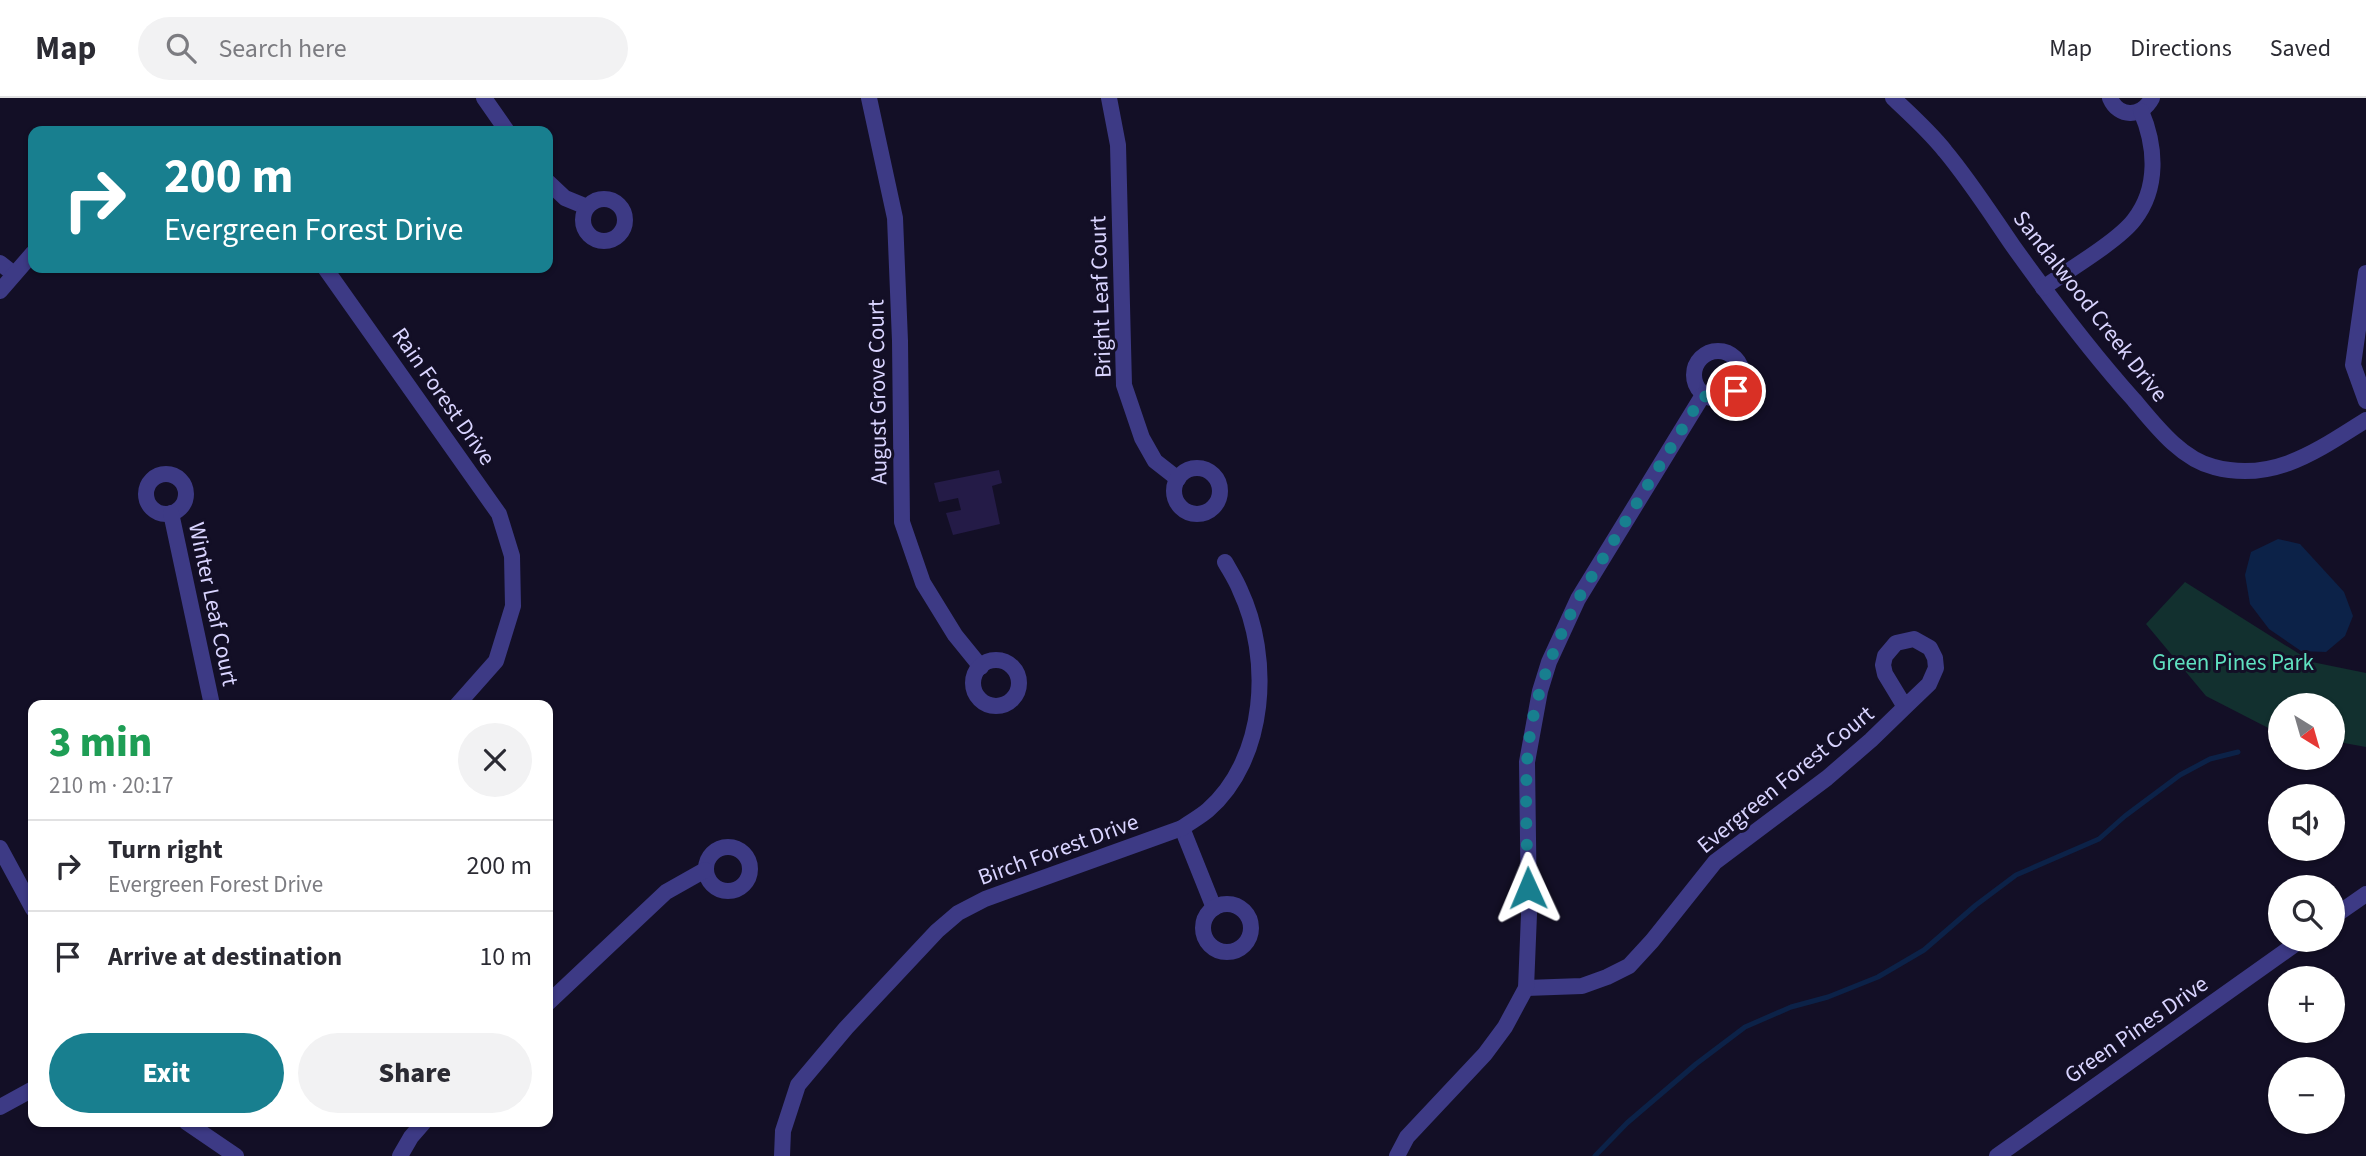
<!DOCTYPE html>
<html lang="en">
<head>
<meta charset="utf-8">
<style>
	body { margin:0; font-family:"Source Sans 3",sans-serif; background:#f2f2f3; color:#2b2b33; height:100vh; display:flex; flex-direction:column; font-size:26px; white-space:nowrap }
	* { box-sizing:border-box; margin:0 }
	p { font-size:23px; color:#7c7c81 }
	.icon { flex:none; width:38px; height:38px; fill:none; stroke:currentColor; stroke-width:2; stroke-linecap:round; stroke-linejoin:round }
	.map { position:relative; flex:1; overflow:hidden }
	.panel { position:absolute; left:28px; top:602px; width:525px; height:427px; display:flex; flex-direction:column; background:#fff; border-radius:14px; box-shadow:0 2px 5px #0004 }
	.panel>* { flex:none }
	.hud { position:absolute; left:28px; top:28px; width:525px; height:147px; border-radius:14px; box-shadow:0 2px 5px #0004; background:#187f8f; color:#fff; overflow:hidden }
	.needle { width:46px; rotate:143deg }
	.controls { position:absolute; left:2268px; top:595px; display:grid; gap:14px }
	.controls a { display:grid; place-items:center; width:77px; height:77px; border-radius:50%; background:#fff; box-shadow:0 2px 5px #0004; font-size:35px }
	.pin { position:absolute; display:grid; place-items:center; width:60px; height:60px; color:#fff; margin:-30px; border:4px solid #fff; border-radius:50%; box-shadow:0 2px 7px #0007 }
	.me { position:absolute; width:77px; margin:-38px; rotate:359deg; stroke-linejoin:round; filter:drop-shadow(0 0 5px #0008) }
	.turn { display:flex; align-items:center; gap:24px; height:147px; padding:0 21px; font-size:32px }
	.turn .icon { width:91px; height:91px; stroke-width:2.5 }
	.turn b { display:block; font-size:49px; line-height:60px }
	.round { display:grid; place-items:center; flex:none; width:74px; height:74px; border-radius:37px; background:#f2f2f3 }
	.headline { display:flex; align-items:center; justify-content:space-between; height:119px; padding:0 21px }
	h1 { font-size:42px; font-weight:800; line-height:52px; color:#1e9e55 }
	.cta { display:flex; gap:14px; margin-top:auto; padding:14px 21px }
	.cta a { flex:1; height:80px; border-radius:42px; background:#187f8f; color:#fff; font-size:28px; font-weight:800; line-height:80px; text-align:center }
	.cta a+a { background:#f2f2f3; color:#2b2b33 }
	ul { padding:0; list-style:none }
	li { display:flex; align-items:center; gap:21px; height:91px; padding:0 21px; border-top:2px solid #e1e1e2 }
	li div { flex:1 }
	li b { display:block; font-size:26px }
	li em { font-style:normal }
	header { display:flex; align-items:center; gap:42px; box-sizing:border-box; height:98px; padding:0 35px; background:#fff; border-bottom:2px solid #e1e1e2 }
	header strong { font-size:33px }
	nav { display:flex; gap:38px; margin-inline-start:auto; font-size:24px }
	.search { width:490px; height:63px; background:#f2f2f3; display:flex; align-items:center; gap:18px; box-sizing:border-box; padding:0 24px; border-radius:38px; color:#7c7c81; font-size:26px }
	.map>svg:first-child { display:block }
	.green { fill:#12302f }
	.water { fill:#0c2248 }
	.lines { fill:none; stroke-linecap:round; stroke-linejoin:round }
	.stream { stroke:#0c2248; stroke-width:5 }
	.building { fill:#241b47 }
	.street { stroke:#3d3a85; stroke-width:16 }
	.route { stroke:#187f8f; stroke-width:12; stroke-dasharray:0 21.6 }
	.labels { text-anchor:middle; stroke-width:6; stroke-linejoin:round; paint-order:stroke }
	.street-label { font-size:23px; fill:#d9d4ff; stroke:#130f26 }
	.park-label { font-size:23px; fill:#5fe0c0; stroke:#130f26 }
</style>
</head>
<body>
<header>
<strong>Map</strong>
<div class="search"><svg class="icon" aria-label="search" viewBox="0 0 24 24"><circle cx="10" cy="10" r="6"/><path d="M15 15l6 6"/></svg>Search here</div>
<nav><a>Map</a><a>Directions</a><a>Saved</a></nav>
</header>
<div class="map">
<svg width="2366" height="1058" viewBox="0 0 2366 1058">
	<rect width="100%" height="100%" fill="#130f26"/>
	<polygon class="green" points="2185,484 2312,564 2366,575 2366,649 2333,643 2333,607 2280,607 2280,636 2206,598 2146,526"/>
	<polygon class="water" points="2278,441 2300,446 2344,494 2353,518 2345,538 2326,554 2301,553 2269,531 2250,506 2245,477 2251,454"/>
	<g class="lines">
		<polyline class="stream" points="1595,1058 1627,1025 1696,966 1745,929 1791,909 1828,899 1878,879 1924,852 1976,807 2016,777 2099,741 2125,718 2180,677 2210,661 2238,654"/>
	</g>
	<polygon class="building" points="999,372 1002,385 992,388 1000,426 953,437 946,415 961,412 958,400 939,404 934,385"/>
	<g class="lines">
		<g class="street">
			<polyline points="484,0 507,33"/>
			<polyline points="869,0 895,120 900,243 902,424 923,485 955,537 981,569"/>
			<polyline points="1109,0 1118,47 1124,287 1142,340 1155,363 1178,381"/>
			<path d="M1893 0C1911 17 1930 34 1945 53 1970 83 1991 116 2013 148 2051 201 2090 253 2134 302 2155 327 2181 361 2214 369 2274 385 2318 352 2366 322"/>
			<path d="M2110 0C2119 21 2142 19 2152 0"/>
			<polyline points="548,84 565,100 587,109"/>
			<circle cx="604" cy="122" r="21"/>
			<polyline points="0,165 14,176"/>
			<polyline points="325,170 499,416 512,458 513,508 496,563 457,607"/>
			<polyline points="2366,175 2353,267 2366,303"/>
			<path d="M2043 190C2067 173 2118 143 2134 122 2159 90 2156 48 2141 13"/>
			<polyline points="0,193 33,155"/>
			<circle cx="1718" cy="277" r="24"/>
			<circle cx="1197" cy="393" r="23"/>
			<circle cx="166" cy="396" r="20"/>
			<polyline points="171,415 212,607"/>
			<circle cx="996" cy="585" r="23"/>
			<polyline points="1182,730 1214,810"/>
			<circle cx="728" cy="771" r="22"/>
			<polyline points="0,750 33,811"/>
			<circle cx="1227" cy="830" r="24"/>
			<polyline points="2333,819 2366,796"/>
			<polyline points="1526,890 1582,888 1607,879 1629,868 1652,843 1715,764 1827,680 1871,642 1905,609 1929,586 1936,570 1935,560 1930,550 1914,541 1896,545 1885,558 1883,567 1885,576 1905,609"/>
			<polyline points="548,905 666,794 705,772"/>
			<polyline points="0,1009 33,991"/>
			<polyline points="186,1024 236,1058"/>
			<polyline points="400,1058 411,1039 424,1024"/>
			<path d="M782 1058 783 1033 798 987 846 930 937 833 958 815 985 801 1182 730C1190 724 1200 719 1208 712 1267 660 1272 560 1240 492 1236 482 1230 473 1225 464"/>
			<polyline points="1397,1058 1407,1039 1485,956 1505,929 1526,890 1529,816 1527,664 1540,593 1549,564 1578,501 1703,297"/>
			<polyline points="1997,1058 2301,842"/>
		</g>
	</g>
	<g class="lines">
		<path class="route" d="M1528 790C1527 748 1525 706 1527 665 1530 607 1552 552 1578 501L1703 297C1715 305 1725 301 1736 293"/>
	</g>
	<g class="labels">
		<g class="street-label">
			<text transform="translate(1100 199) rotate(-92)" y="8">Bright Leaf Court</text>
			<text transform="translate(2091 208) rotate(52)" y="8">Sandalwood Creek Drive</text>
			<text transform="translate(877 294) rotate(-91)" y="8">August Grove Court</text>
			<text transform="translate(444 298) rotate(55)" y="8">Rain Forest Drive</text>
			<text transform="translate(214 506) rotate(78)" y="8">Winter Leaf Court</text>
			<text transform="translate(1785 681) rotate(-39)" y="8">Evergreen Forest Court</text>
			<text transform="translate(1058 751) rotate(-20)" y="8">Birch Forest Drive</text>
			<text transform="translate(2136 931) rotate(-35)" y="8">Green Pines Drive</text>
		</g>
		<g class="park-label">
			<text x="2233" y="572">Green Pines Park</text>
		</g>
	</g>
</svg>
<div class="controls">
<a><svg class="needle" viewBox="-14 -14 28 28"><path d="M0-13l5 13h-10z" fill="#e53935"/><path d="M0 13l5-13h-10z" fill="#7c7c81"/></svg></a>
<a><svg class="icon" aria-label="sound" viewBox="0 0 24 24"><path d="M4 9h4l5-4v14l-5-4H4zM17 9q2 3 0 6"/></svg></a>
<a><svg class="icon" aria-label="search" viewBox="0 0 24 24"><circle cx="10" cy="10" r="6"/><path d="M15 15l6 6"/></svg></a>
<a>+</a>
<a>−</a>
</div>
<div class="pin" style="left:1736px;top:293px;background:#d93025"><svg class="icon" aria-label="arrive" viewBox="0 0 24 24"><path d="M6 21V4h12l-3 4 3 4H6"/></svg></div>
<svg class="me" style="left:1528px;top:790px" viewBox="-20 -20 40 40"><path d="M0-17L14 15 0 8-14 15z" fill="#187f8f" stroke="#fff" stroke-width="4"/></svg>
<div class="hud">
<div class="turn"><svg class="icon" aria-label="right" viewBox="0 0 24 24"><path d="M7 20v-9h11M14 6l5 5-5 5"/></svg><div><b>200 m</b>Evergreen Forest Drive</div></div>
</div>
<section class="panel">
<div class="headline"><div><h1>3 min</h1><p>210 m · 20:17</p></div><a class="round"><svg class="icon" aria-label="close" viewBox="0 0 24 24"><path d="M6 6l12 12M18 6L6 18"/></svg></a></div>
<ul>
<li><svg class="icon" aria-label="right" viewBox="0 0 24 24"><path d="M7 20v-9h11M14 6l5 5-5 5"/></svg><div><b>Turn right</b><p>Evergreen Forest Drive</p></div><em>200 m</em></li>
<li><svg class="icon" aria-label="arrive" viewBox="0 0 24 24"><path d="M6 21V4h12l-3 4 3 4H6"/></svg><div><b>Arrive at destination</b></div><em>10 m</em></li>
</ul>
<div class="cta"><a>Exit</a><a>Share</a></div>
</section>
</div>
</body>
</html>
